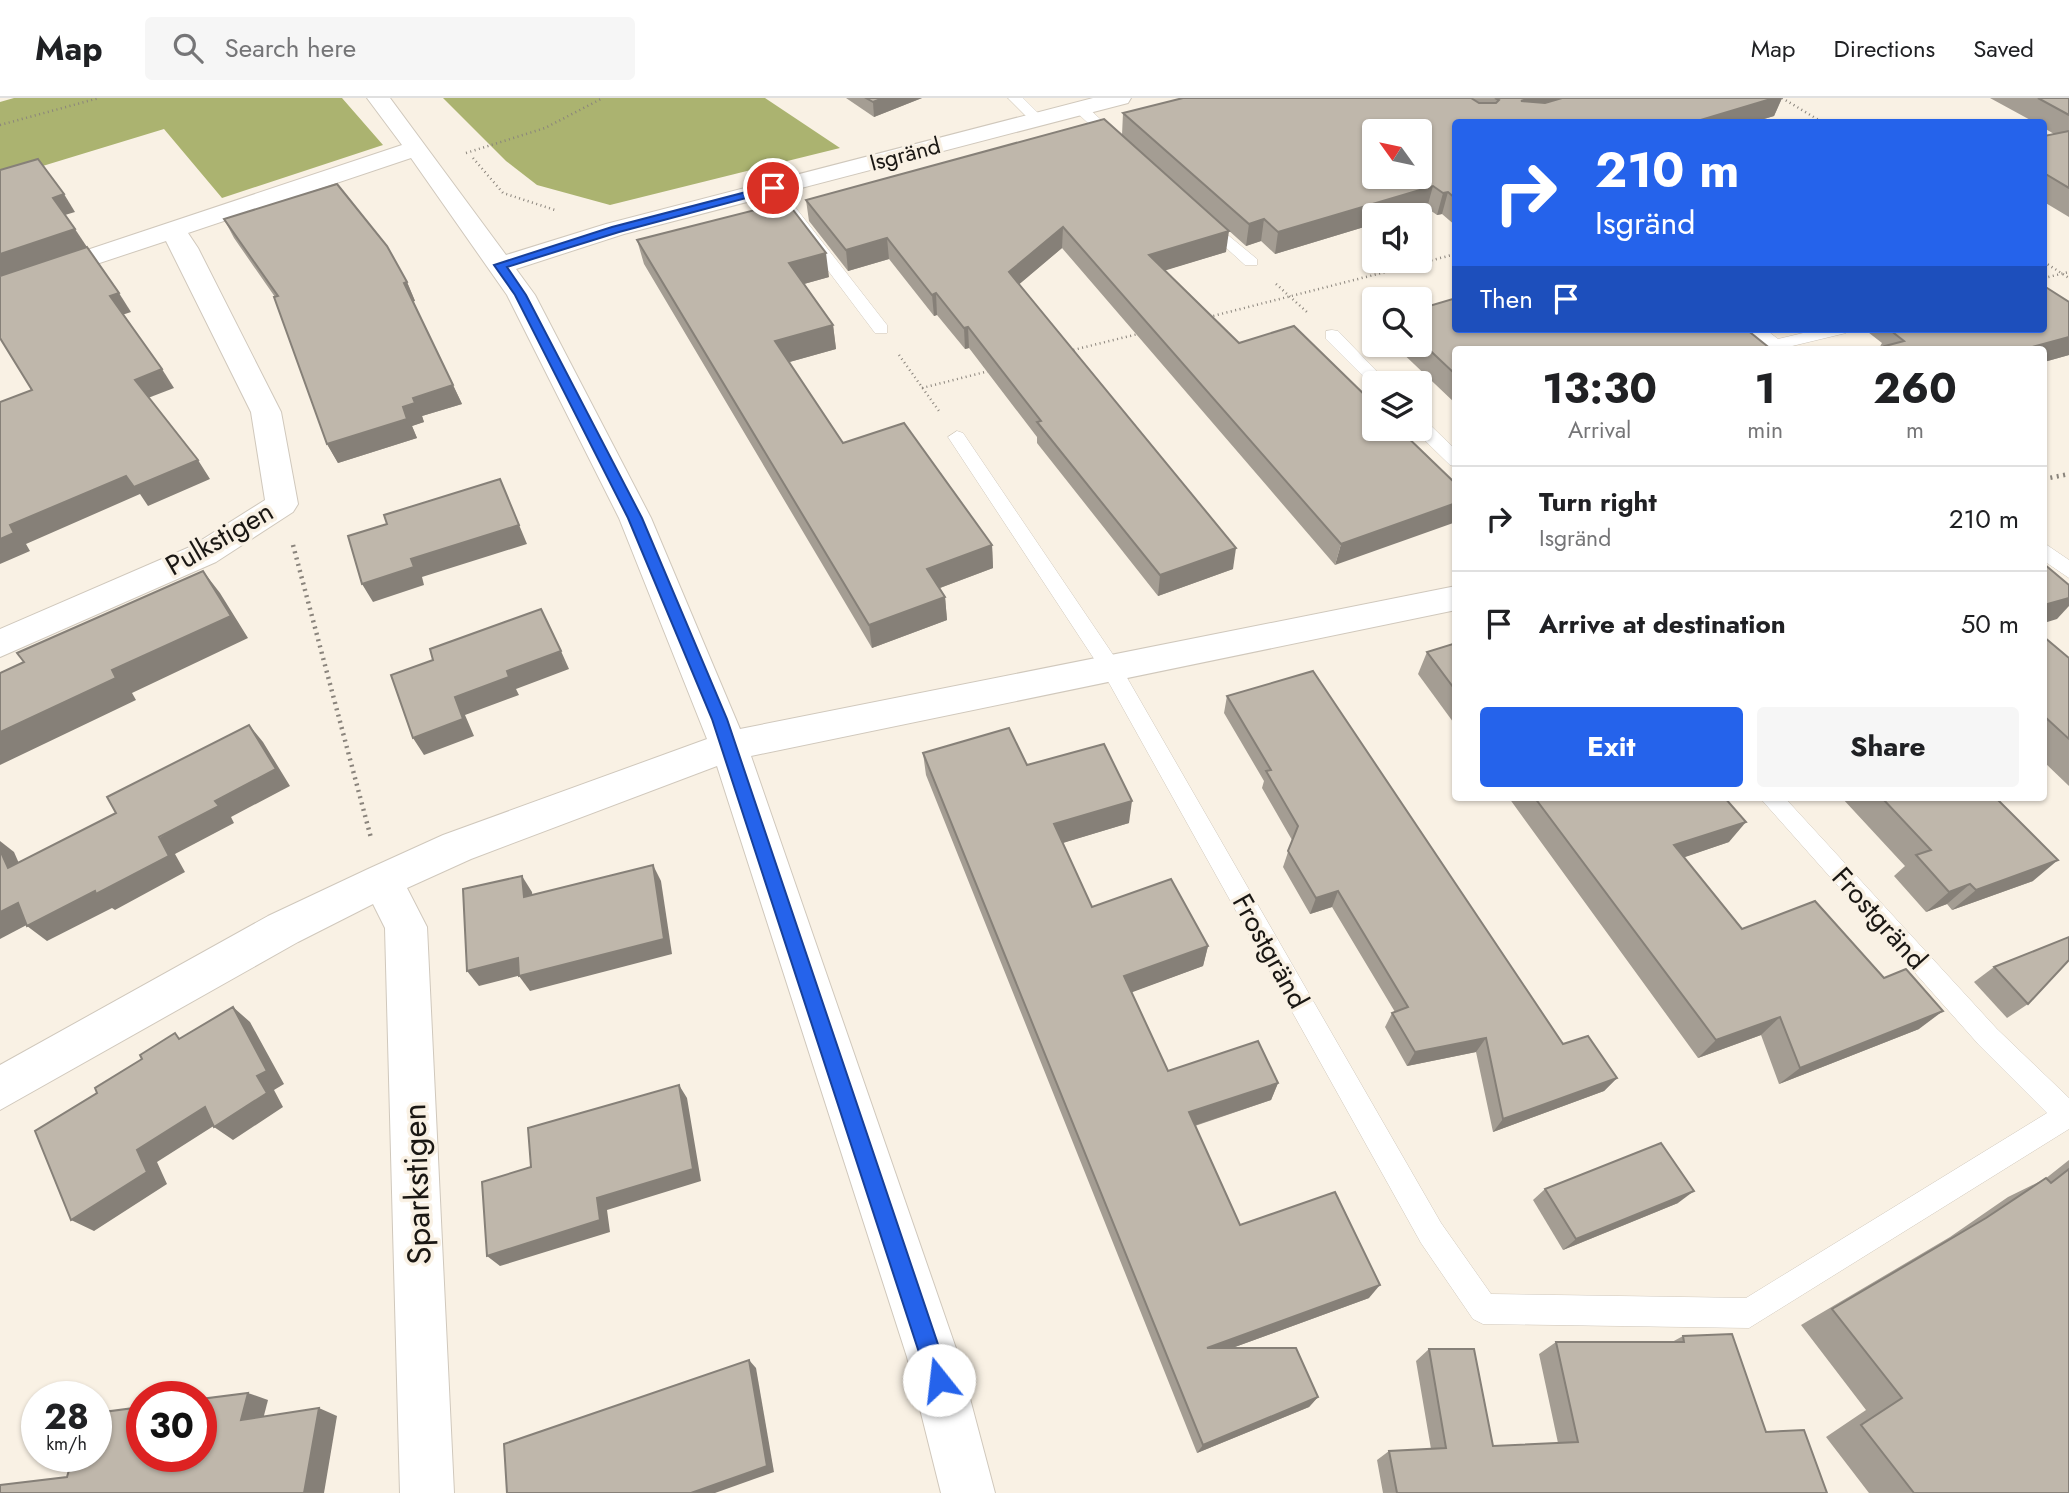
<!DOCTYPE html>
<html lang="en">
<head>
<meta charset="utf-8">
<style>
	body { margin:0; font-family:Jost,sans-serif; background:#f6f6f6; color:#202124; height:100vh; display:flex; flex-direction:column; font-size:26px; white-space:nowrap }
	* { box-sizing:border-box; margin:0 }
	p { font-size:23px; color:#757577 }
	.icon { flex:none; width:38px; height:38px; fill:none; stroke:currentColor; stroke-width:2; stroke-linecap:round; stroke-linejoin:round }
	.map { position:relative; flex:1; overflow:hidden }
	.panel { position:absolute; left:1452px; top:248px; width:595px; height:455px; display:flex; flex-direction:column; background:#fff; border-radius:7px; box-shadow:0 2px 5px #0004 }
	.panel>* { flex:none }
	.top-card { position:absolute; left:1452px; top:21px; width:595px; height:214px; border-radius:7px; box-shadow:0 2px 5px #0004; background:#2563eb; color:#fff; overflow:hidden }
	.needle { width:46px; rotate:303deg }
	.controls { position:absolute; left:1362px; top:21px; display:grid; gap:14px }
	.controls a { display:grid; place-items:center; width:70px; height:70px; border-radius:7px; background:#fff; box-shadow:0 2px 5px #0004; font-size:35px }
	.speed { position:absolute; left:21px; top:1283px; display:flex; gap:14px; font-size:35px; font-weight:700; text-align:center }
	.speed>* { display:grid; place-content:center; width:91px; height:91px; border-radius:50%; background:#fff; box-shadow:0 2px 5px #0004; line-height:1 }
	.speed small { font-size:18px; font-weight:400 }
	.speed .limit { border:10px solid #d22; background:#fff; color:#111 }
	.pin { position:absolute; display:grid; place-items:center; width:60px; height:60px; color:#fff; margin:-30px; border:4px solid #fff; border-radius:50%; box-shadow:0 2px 7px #0007 }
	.me { position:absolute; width:77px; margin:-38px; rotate:344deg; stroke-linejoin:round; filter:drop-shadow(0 0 5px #0008) }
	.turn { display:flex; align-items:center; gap:24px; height:147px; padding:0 28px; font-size:32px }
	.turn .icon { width:91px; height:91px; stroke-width:2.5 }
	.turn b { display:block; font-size:49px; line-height:60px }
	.then { display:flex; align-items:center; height:66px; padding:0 28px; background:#0003; gap:14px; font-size:26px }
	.eta { display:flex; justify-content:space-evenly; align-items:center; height:119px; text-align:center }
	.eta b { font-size:42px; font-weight:700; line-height:49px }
	.button { display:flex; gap:14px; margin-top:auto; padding:14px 28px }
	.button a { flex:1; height:80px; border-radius:7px; background:#2563eb; color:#fff; font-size:28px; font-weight:700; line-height:80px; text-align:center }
	.button a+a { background:#f6f6f6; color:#202124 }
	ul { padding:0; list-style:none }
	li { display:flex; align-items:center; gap:21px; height:105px; padding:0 28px; border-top:2px solid #e0e0e0 }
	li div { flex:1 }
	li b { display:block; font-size:26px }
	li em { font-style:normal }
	header { display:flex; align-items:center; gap:42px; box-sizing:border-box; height:98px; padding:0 35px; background:#fff; border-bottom:2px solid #e0e0e0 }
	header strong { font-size:33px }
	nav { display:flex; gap:38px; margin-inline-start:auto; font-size:24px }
	.search { width:490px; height:63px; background:#f6f6f6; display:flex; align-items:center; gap:18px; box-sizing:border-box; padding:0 24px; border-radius:7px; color:#757577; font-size:26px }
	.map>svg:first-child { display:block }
	.forest { fill:#abb370 }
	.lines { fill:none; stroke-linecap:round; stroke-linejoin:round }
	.service-casing { stroke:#d0c8bc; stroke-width:1 }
	.minor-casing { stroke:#d0c8bc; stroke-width:2 }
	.path-far1 { stroke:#8a847c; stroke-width:2.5; stroke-dasharray:1 3.5; stroke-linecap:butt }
	.path { stroke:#8a847c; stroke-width:4.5; stroke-dasharray:2 4.5; stroke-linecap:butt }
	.service { fill:#fff; fill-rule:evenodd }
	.minor { fill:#fff; fill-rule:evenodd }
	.wall { fill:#a49d93 }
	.shaded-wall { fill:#868078 }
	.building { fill:#bfb7ab; stroke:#868078; stroke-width:2; fill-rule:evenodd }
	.route { fill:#2563eb; stroke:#184099; stroke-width:2 }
	.labels { text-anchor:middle; stroke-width:7; stroke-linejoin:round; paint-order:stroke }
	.far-street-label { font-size:23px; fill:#1a1713; stroke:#f9f1e4 }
	.street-label { font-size:28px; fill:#1a1713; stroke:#f9f1e4 }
	.near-street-label { font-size:33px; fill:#1a1713; stroke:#f9f1e4 }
</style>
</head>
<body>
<header>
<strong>Map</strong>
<div class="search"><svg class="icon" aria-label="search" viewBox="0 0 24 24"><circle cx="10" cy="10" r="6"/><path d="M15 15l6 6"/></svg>Search here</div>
<nav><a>Map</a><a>Directions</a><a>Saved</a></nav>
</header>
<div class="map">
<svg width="2069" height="1395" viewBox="0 0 2069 1395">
	<rect width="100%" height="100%" fill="#f9f1e4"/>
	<g class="forest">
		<polygon points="14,0 342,0 383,47 222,100 164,31 0,81 0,4"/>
		<polygon points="443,0 765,0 840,50 610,107 537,87 506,63"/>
	</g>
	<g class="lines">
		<g class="service-casing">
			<g id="service">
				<polygon points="1008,0 1023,0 1045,22 1033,25"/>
				<polygon points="1075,7 1085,7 1123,42 1123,48 1113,48 1075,13"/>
				<polygon points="773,86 778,87 887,227 887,235 875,235 766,90"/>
				<polygon points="1206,119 1257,161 1257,167 1245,167 1201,127 1198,124"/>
				<polygon points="1746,231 1765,231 1778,241 1820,231 1848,231 1846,235 1788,249 1790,252 1771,252"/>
				<polygon points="1332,232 1338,233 1388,285 1374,285 1374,289 1326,241 1326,233"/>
				<polygon points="1419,320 1425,322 1456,352 1456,369 1450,367 1413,331 1419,331"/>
				<polygon points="957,333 963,335 1118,564 1441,1125 1491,1196 1746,1200 2047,1015 1979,947 1760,700 1785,700 1997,931 2069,1000 2069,1031 1749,1230 1483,1226 1473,1221 1421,1145 1104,576 948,339"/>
				<polygon points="2044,445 2069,462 2069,480 2044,463"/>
			</g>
		</g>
		<g class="minor-casing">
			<polygon id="minor" points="367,0 390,0 506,157 606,126 1093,0 1131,0 1128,5 624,136 516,171 535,197 651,420 740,631 1456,488 1456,512 751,658 959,1259 995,1395 941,1395 907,1259 717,668 471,761 407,790 427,829 454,1395 400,1395 385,830 373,806 298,844 0,1012 0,967 268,818 368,771 443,737 707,641 619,420 507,197 411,60 188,135 198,150 281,314 298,406 293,414 216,464 0,559 0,531 192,448 265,402 251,314 166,143 0,198 0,181 402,47"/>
		</g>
		<g class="path-far1">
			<polyline points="1782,0 1822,24"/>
			<polyline points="0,27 99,0"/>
			<polyline points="466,55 545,30 603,0"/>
			<polyline points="473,60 503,95 555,112"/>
			<polyline points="2044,164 2069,180"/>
			<polyline points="2044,180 2069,174"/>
			<polyline points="1276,186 1308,215"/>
			<polyline points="1209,219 1456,156"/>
			<polyline points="1069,253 1142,235"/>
			<polyline points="899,257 939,313"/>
			<polyline points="922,290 993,272"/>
		</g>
		<g class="path">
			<polyline points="2044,381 2069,376"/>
			<polyline points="293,447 371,740"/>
		</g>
		<use href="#service" class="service"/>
		<use href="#minor" class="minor"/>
	</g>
	<g class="wall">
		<polygon points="846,0 922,0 874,19"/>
		<polygon points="1183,0 1782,0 1774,18 1754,24 1456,24 1456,128 1442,116 1437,117 1427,110 1275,156 1261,143 1246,148 1122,37 1123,15"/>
		<polygon points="1990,0 2069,0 2069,119 2044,104 2044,38 2054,36 2044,30 2044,24 2034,24"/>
		<polygon points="1104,21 1226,154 1165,172 1239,245 1374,331 1335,467 1062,150 1019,186 1233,471 1158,498 1037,345 1037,339 969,250 965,251 937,217 934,218 889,161 848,173 809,123 806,102"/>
		<polygon points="224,121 407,184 415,203 413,203 462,306 422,318 424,324 412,328 417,340 338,365 327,346 275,199 234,140"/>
		<polygon points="637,142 829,179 804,186 833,227 836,251 789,264 843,345 992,447 993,470 940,490 945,499 947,522 872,550 644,166"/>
		<polygon points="2069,204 2069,257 2044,264 2044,252 1878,252 1882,245 1864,231 2044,231"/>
		<polygon points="1419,211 1456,252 1456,306 1394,247 1419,247"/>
		<polygon points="2044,539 2069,560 2069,688 2044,664"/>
		<polygon points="1456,545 1456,628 1418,576 1427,554"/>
		<polygon points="1227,598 1563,946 1617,980 1604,993 1493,1034 1476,954 1407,968 1385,929 1392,915 1395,914 1332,809 1310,816 1283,769 1292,742 1262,690 1264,683 1224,615"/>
		<polygon points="923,655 1027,667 1129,725 1062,745 1092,809 1208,848 1203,868 1131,894 1168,973 1278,985 1271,1002 1195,1028 1240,1127 1369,1200 1232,1250 1318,1299 1309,1309 1197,1355 926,677"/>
		<polygon points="1509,700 1725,700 1729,744 1684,759 1742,831 1919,931 1779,986 1761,937 1698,960"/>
		<polygon points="1842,700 1996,700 2033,783 1952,812 1947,806 1926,814 1894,778 1905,768"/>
		<polygon points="1994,869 2028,906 2007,920 1974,884"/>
		<polygon points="2069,1062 2069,1395 1869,1395 1826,1339 1866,1312 1801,1227 1950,1139 2008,1099 2045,1081"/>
		<polygon points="1545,1091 1678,1105 1563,1152 1533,1102"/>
		<polygon points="1683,1238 1766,1334 1827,1395 1383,1395 1377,1362 1389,1353 1431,1351 1416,1263 1429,1251 1493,1348 1558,1345 1539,1256 1556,1244 1672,1244"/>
	</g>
	<g class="shaded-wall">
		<polygon points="883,0 922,0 874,19 873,4"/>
		<polygon points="1530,0 1589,0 1514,24 1521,3"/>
		<polygon points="1774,0 1782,0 1774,18 1754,24 1694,24"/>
		<polygon points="1433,88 1427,110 1403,117 1374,117 1374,126 1275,156 1278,134"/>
		<polygon points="1448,94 1442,116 1437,117 1443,95"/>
		<polygon points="64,96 75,114 65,117 53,100"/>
		<polygon points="1264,121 1261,143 1246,148 1249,126"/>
		<polygon points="1063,129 1062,150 1009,195 1009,174"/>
		<polygon points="75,131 87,149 0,178 0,156"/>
		<polygon points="1229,133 1226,154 1147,178 1149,157"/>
		<polygon points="887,140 889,161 848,173 846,152"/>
		<polygon points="826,155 829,179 793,189 789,165"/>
		<polygon points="407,184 415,203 412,204 404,185"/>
		<polygon points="119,195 131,214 122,217 110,198"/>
		<polygon points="936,195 937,217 934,218 932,197"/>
		<polygon points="833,227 836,251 779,267 775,243"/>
		<polygon points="968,229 969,250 965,251 964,230"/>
		<polygon points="2069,239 2069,257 2044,264 2044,252 2021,252"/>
		<polygon points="162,271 174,290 148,300 135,282"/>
		<polygon points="453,287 462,306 422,318 424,324 412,328 417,340 338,365 327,346 413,300"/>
		<polygon points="198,362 210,381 148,408 140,396 26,446 30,453 0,466 0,441 10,427 126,378"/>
		<polygon points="500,381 527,446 422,479 424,487 373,504 362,486 411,461"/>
		<polygon points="1456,405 1456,424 1335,467 1341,446"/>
		<polygon points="992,447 993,470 929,494 927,471"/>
		<polygon points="1236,450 1233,471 1158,498 1160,477"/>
		<polygon points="203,473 220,495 248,540 132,595 136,602 0,667 0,634 112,572"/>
		<polygon points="945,499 947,522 872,550 869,527"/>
		<polygon points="2069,500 2069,508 2057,521 2044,525 2044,507"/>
		<polygon points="561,553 569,571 516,591 519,597 465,617 474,638 424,657 413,640 455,599 507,573"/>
		<polygon points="249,627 263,644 290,688 231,719 234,725 175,756 185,774 115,812 112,810 47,843 27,828 215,703"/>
		<polygon points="1132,703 1129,725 1053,748 1054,726"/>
		<polygon points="1746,724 1729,744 1659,768 1674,747"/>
		<polygon points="0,743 14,754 28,786 8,770 0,752"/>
		<polygon points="2058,762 2033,783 1952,812 1976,792"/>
		<polygon points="653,767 661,783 672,856 530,893 519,878"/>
		<polygon points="522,778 532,794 534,815 524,799"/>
		<polygon points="1970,786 1947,806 1926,814 1949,794"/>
		<polygon points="1338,793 1332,809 1310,816 1316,800"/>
		<polygon points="18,805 38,821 0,841 0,814"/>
		<polygon points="1208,848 1203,868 1122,898 1124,878"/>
		<polygon points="518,860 529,875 479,888 467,873"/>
		<polygon points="233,909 250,924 284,986 274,992 283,1009 233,1042 214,1029"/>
		<polygon points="1943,913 1919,931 1779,986 1800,970"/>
		<polygon points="1780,919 1761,937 1698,960 1716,942"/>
		<polygon points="1486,940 1476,954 1407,968 1415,954"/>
		<polygon points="1617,980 1604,993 1493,1034 1503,1021"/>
		<polygon points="1278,985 1271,1002 1184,1031 1189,1014"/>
		<polygon points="679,987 687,1000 701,1083 607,1112 610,1134 500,1168 487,1158 597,1100"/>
		<polygon points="205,1009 223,1022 157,1064 167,1086 94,1133 71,1122 137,1052"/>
		<polygon points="1694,1093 1678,1105 1563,1152 1576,1141"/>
		<polygon points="1380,1187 1369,1200 1202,1261 1207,1250"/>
		<polygon points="749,1262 756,1270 774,1374 715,1395 691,1395"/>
		<polygon points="248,1295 268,1302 261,1329 241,1322"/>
		<polygon points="1318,1299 1309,1309 1197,1355 1203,1347"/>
		<polygon points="319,1310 337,1318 324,1395 304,1395"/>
	</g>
	<g class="building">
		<polygon points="866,0 883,0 873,4"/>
		<path d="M1183 0H1471L1479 5H1496L1499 2 1495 0H1530L1521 3 1545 5 1562 0H1774L1694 24H1456V101L1448 94 1443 95 1433 88 1278 134 1264 121 1249 126 1123 15ZM1374 33H1419V79H1374Z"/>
		<polygon points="2038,0 2069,0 2069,17"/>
		<polygon points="1104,21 1229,133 1149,157 1239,245 1294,228 1374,306 1374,331 1399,331 1456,386 1456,405 1341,446 1063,129 1009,174 1236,450 1160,477 1037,324 1041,323 968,229 964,230 936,195 932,197 887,140 846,152 806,102"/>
		<polygon points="2069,33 2069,90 2044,75 2044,38"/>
		<polygon points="38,61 64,96 53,100 75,131 0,156 0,72"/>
		<polygon points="337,86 387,148 407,184 404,185 453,287 413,300 415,305 403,309 407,321 327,346 274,199 278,198 224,121"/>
		<polygon points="787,104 826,155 789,165 833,227 775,243 843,345 904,325 992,447 927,471 945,499 869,527 637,142"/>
		<polygon points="87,149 119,195 110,198 162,271 135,282 198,362 134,389 126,378 10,427 14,435 0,441 0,304 32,292 0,240 0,178"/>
		<polygon points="2044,188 2069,204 2069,239 2021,252 1890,252 1885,248 1904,243 1890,232 1895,231 2044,231"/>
		<polygon points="1456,200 1456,231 1746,231 1772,252 1456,252 1456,277 1419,242 1419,211"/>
		<polygon points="500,381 519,427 411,461 414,469 362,486 348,438 387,426 384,417"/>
		<polygon points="2044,466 2069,487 2069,500 2044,507"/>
		<polygon points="203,473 231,518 112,572 116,580 0,634 0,575 24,564 17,555"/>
		<polygon points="541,511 561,553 507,573 509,579 455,599 463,621 413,640 391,577 433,562 430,551"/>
		<polygon points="2044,539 2069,560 2069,641 2044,618"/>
		<polygon points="1456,545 1456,593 1427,554"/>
		<polygon points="1313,573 1563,946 1588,938 1617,980 1503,1021 1486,940 1415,954 1392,915 1408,909 1338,793 1316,800 1288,753 1298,728 1266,673 1271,672 1227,598"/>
		<polygon points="249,627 276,671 215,703 219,708 159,739 169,758 96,796 95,793 27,828 18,805 0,814 0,752 8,770 116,715 107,699"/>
		<polygon points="1009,630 1027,667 1104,646 1132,703 1054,726 1092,809 1171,781 1208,848 1124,878 1168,973 1258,943 1278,985 1189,1014 1240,1127 1335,1094 1380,1187 1207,1250 1296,1250 1318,1299 1203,1347 923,655"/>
		<polygon points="1535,700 1725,700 1746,724 1674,747 1742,831 1815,803 1884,880 1906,871 1943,913 1800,970 1780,919 1716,942"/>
		<polygon points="1882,700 1996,700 2058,762 1976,792 1970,786 1949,794 1916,757 1931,752"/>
		<polygon points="653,767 664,841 519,878 518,860 467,873 463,791 522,778 524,799"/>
		<polygon points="2069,839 2069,862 2028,906 1994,869"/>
		<polygon points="233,909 267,973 257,978 267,995 214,1029 205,1009 137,1052 147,1074 71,1122 35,1033 97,995 95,990 142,961 140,957 175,935 179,941"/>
		<polygon points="679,987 693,1071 597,1100 600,1122 487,1158 482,1084 531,1069 528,1030"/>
		<polygon points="1661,1045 1694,1093 1576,1141 1545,1091"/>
		<polygon points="2069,1071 2069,1395 1914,1395 1861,1327 1902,1300 1832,1211 1986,1120 2046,1080 2051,1085"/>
		<polygon points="1732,1236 1766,1334 1804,1332 1827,1395 1397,1395 1389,1353 1446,1350 1429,1251 1474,1251 1493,1348 1578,1344 1556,1244 1684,1244 1683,1238"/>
		<polygon points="749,1262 767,1368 691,1395 507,1395 504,1346"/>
		<polygon points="248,1295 241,1322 319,1310 304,1395 0,1395 0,1387 67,1379 73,1358 96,1358 96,1315 142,1309 142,1358 201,1358 201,1301"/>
	</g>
	<polygon class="route" points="773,87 776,88 776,92 619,134 507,169 526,197 642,420 727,621 950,1282 946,1290 939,1293 931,1290 928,1282 712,621 628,420 515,197 494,167 612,129"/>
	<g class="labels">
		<g class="far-street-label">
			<text transform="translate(905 56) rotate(-15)" y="8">Isgränd</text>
		</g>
		<g class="street-label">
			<text transform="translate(219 440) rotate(-30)" y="10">Pulkstigen</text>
			<text transform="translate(1880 820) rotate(48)" y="10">Frostgränd</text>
			<text transform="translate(1271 853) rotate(61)" y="10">Frostgränd</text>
		</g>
		<g class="near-street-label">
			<text transform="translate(416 1086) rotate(-92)" y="12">Sparkstigen</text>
		</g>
	</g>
</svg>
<div class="controls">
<a><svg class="needle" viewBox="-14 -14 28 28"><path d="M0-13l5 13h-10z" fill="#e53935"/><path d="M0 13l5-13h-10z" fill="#757577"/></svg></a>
<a><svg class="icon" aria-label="sound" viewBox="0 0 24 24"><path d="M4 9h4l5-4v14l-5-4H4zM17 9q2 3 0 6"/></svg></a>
<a><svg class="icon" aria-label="search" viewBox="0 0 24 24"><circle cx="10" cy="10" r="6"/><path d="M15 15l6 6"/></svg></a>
<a><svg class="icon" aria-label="layers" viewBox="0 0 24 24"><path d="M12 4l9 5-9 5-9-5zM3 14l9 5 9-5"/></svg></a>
</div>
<div class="speed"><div>28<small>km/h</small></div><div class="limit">30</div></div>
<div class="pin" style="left:773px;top:90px;background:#d93025"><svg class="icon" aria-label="arrive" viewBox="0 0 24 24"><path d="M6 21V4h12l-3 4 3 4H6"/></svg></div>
<svg class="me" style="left:939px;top:1282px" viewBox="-20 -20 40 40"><circle r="19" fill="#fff"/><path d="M0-13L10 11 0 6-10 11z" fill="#2563eb"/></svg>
<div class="top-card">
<div class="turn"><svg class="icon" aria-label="right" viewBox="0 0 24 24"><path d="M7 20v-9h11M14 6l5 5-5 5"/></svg><div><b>210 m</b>Isgränd</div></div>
<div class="then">Then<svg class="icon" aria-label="arrive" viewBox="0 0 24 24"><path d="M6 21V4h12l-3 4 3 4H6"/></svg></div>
</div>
<section class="panel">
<div class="eta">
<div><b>13:30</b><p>Arrival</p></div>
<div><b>1</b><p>min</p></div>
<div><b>260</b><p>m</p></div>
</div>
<ul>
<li><svg class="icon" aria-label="right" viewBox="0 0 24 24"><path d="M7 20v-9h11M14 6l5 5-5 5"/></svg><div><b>Turn right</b><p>Isgränd</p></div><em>210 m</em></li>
<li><svg class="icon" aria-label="arrive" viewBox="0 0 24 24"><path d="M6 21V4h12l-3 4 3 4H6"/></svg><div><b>Arrive at destination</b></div><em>50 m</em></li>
</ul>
<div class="button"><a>Exit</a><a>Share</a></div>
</section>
</div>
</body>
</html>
